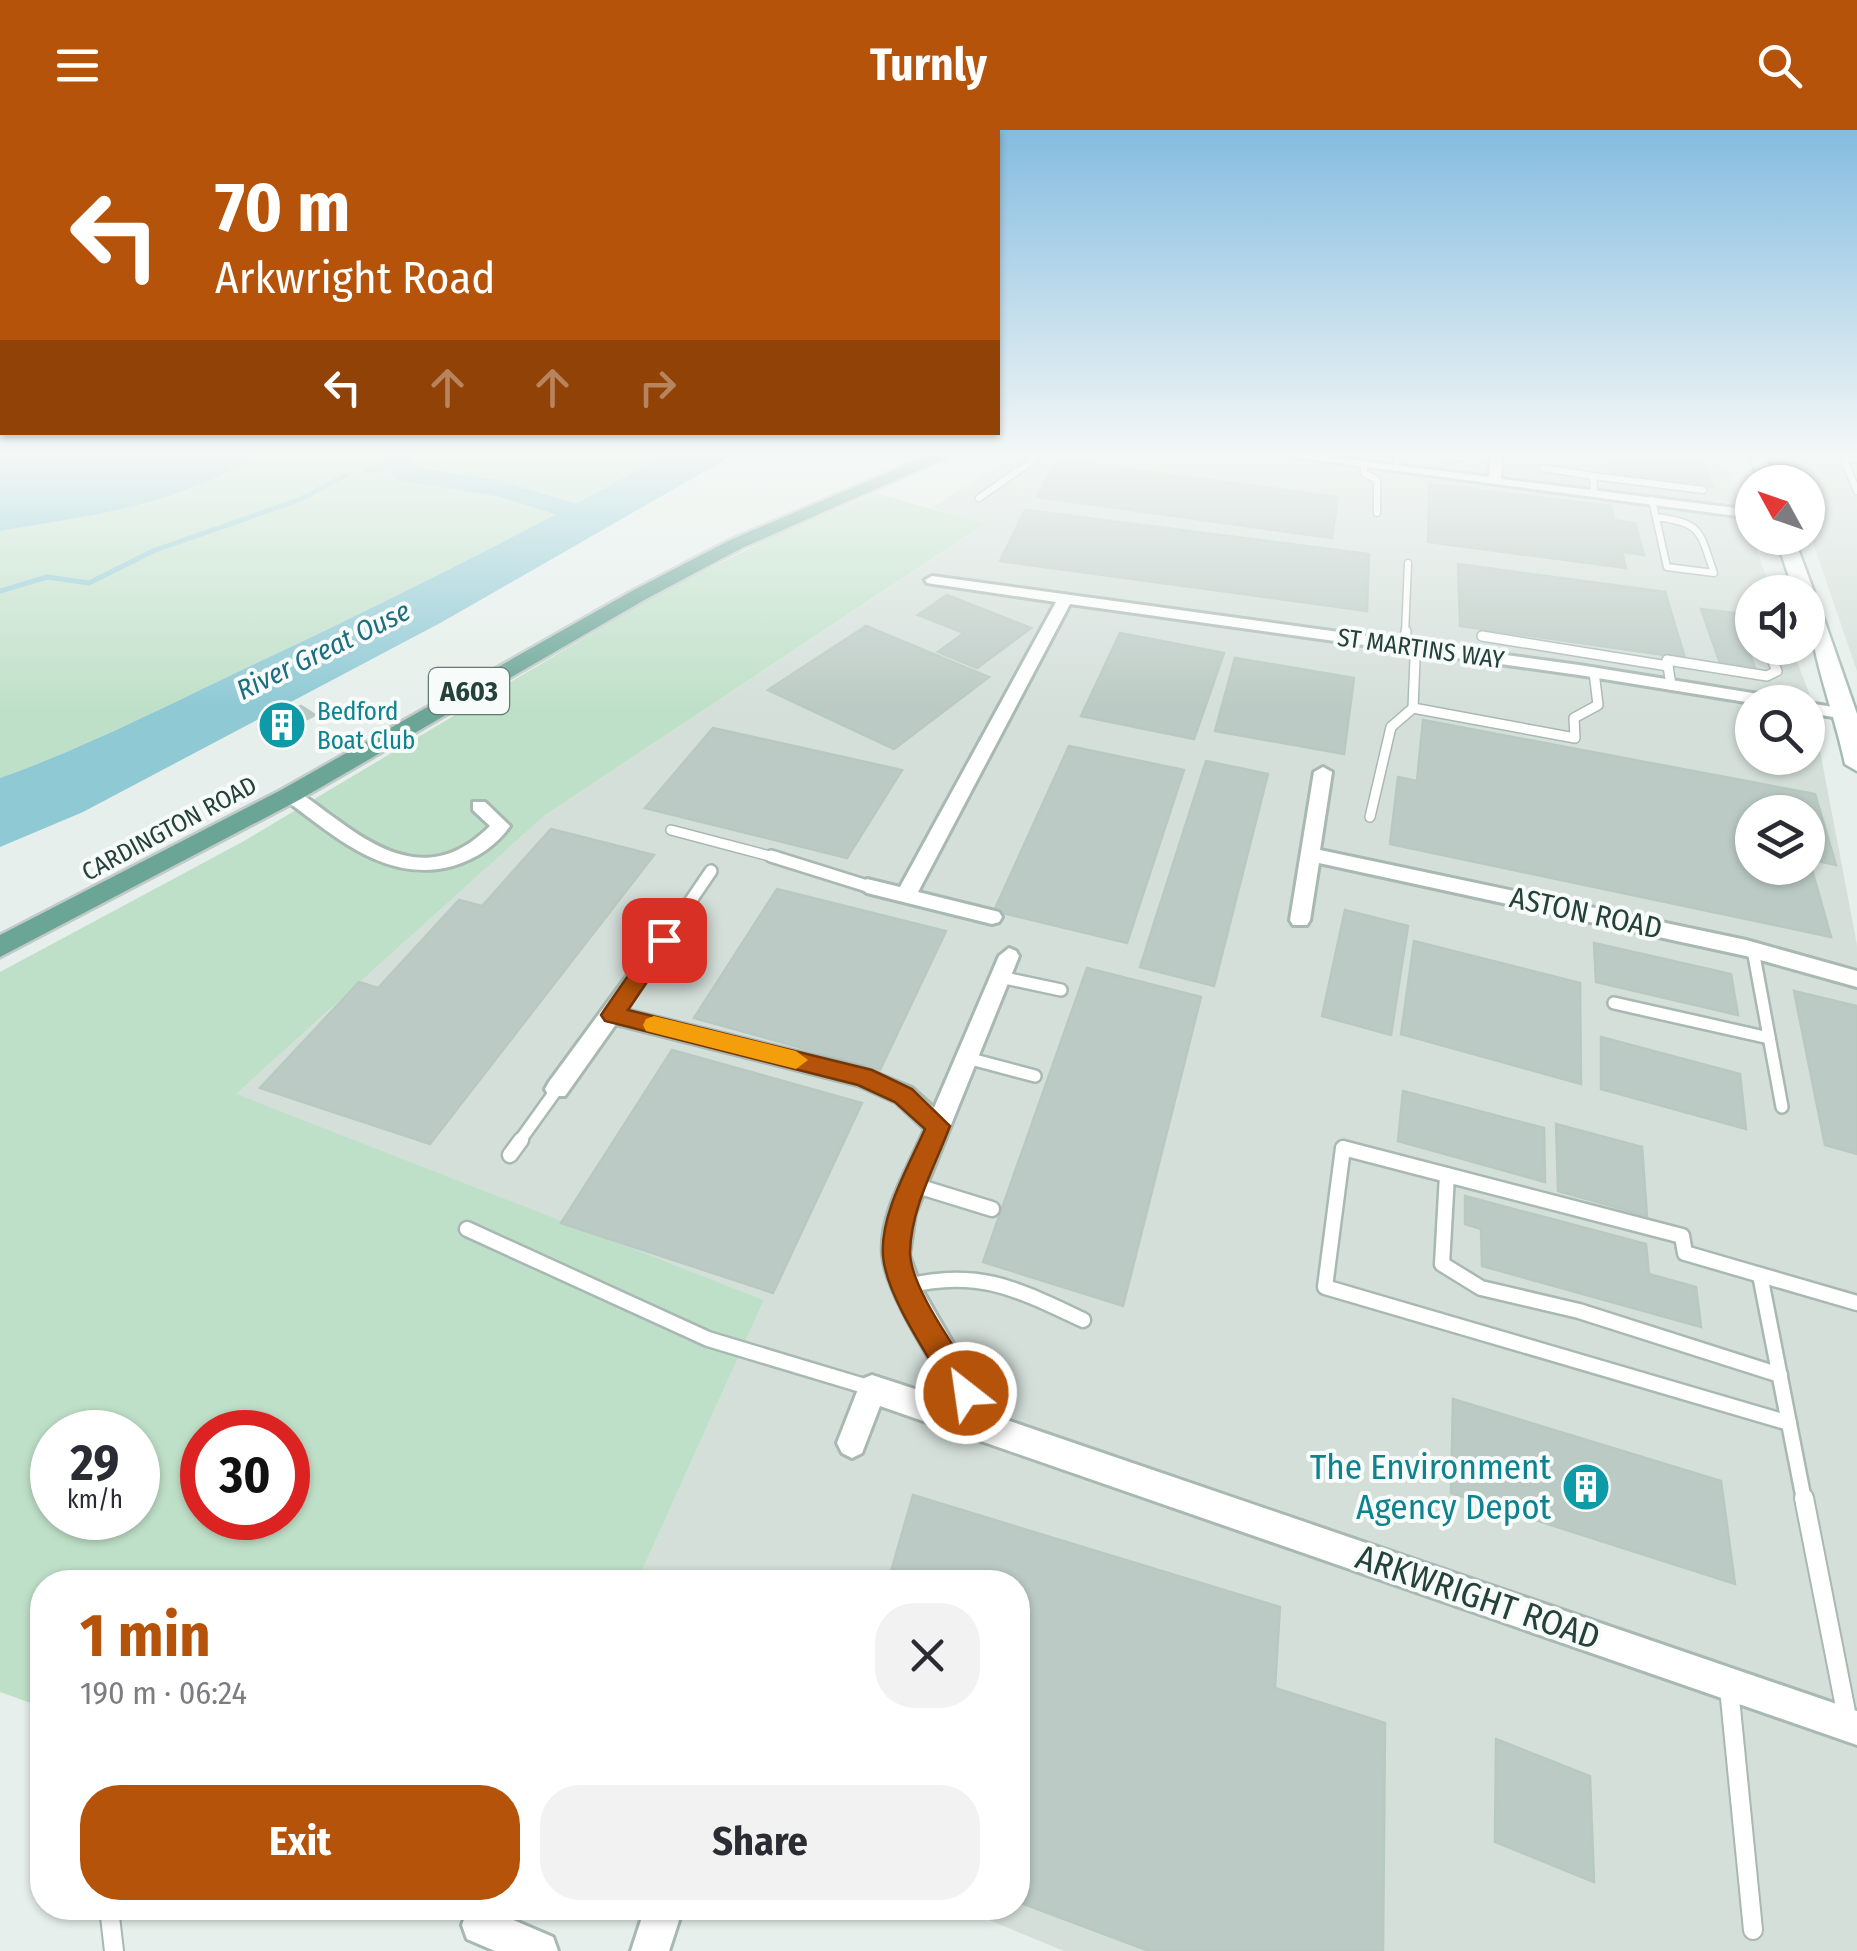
<!DOCTYPE html>
<html lang="en">
<head>
<meta charset="utf-8">
<style>
	body { margin:0; font-family:"Fira Sans Condensed",sans-serif; background:#f2f2f3; color:#2b2b33; height:100vh; display:flex; flex-direction:column; font-size:38px; white-space:nowrap }
	* { box-sizing:border-box; margin:0 }
	p { font-size:32px; color:#7c7c81 }
	.icon { flex:none; width:55px; height:55px; fill:none; stroke:currentColor; stroke-width:2; stroke-linecap:round; stroke-linejoin:round }
	.map { position:relative; flex:1; overflow:hidden }
	.drawer { position:absolute; left:30px; top:1440px; width:1000px; height:350px; display:flex; flex-direction:column; background:#fff; border-radius:40px; box-shadow:0 2px 8px #0004 }
	.drawer>* { flex:none }
	.top-card { position:absolute; left:0px; top:0px; width:1000px; height:305px; box-shadow:0 2px 8px #0004; background:#b45309; color:#fff; overflow:hidden }
	.needle { width:65px; rotate:310deg }
	.buttons { position:absolute; left:1735px; top:335px; display:grid; gap:20px }
	.buttons a { display:grid; place-items:center; width:90px; height:90px; border-radius:50%; background:#fff; box-shadow:0 2px 8px #0004; font-size:50px }
	.speed { position:absolute; left:30px; top:1280px; display:flex; gap:20px; font-size:50px; font-weight:700; text-align:center }
	.speed>* { display:grid; place-content:center; width:130px; height:130px; border-radius:50%; background:#fff; box-shadow:0 2px 8px #0004; line-height:1 }
	.speed small { font-size:25px; font-weight:400 }
	.speed .limit { border:15px solid #d22; background:#fff; color:#111 }
	.pin { position:absolute; display:grid; place-items:center; width:85px; height:85px; color:#fff; margin:-42px; border-radius:20px; box-shadow:0 5px 15px #0006 }
	.me { position:absolute; width:110px; margin:-55px; rotate:330deg; stroke-linejoin:round; filter:drop-shadow(0 0 8px #0008) }
	.turn { display:flex; align-items:center; gap:35px; height:210px; padding:0 50px; font-size:45px }
	.turn .icon { width:130px; height:130px; stroke-width:2.5 }
	.turn b { display:block; font-size:70px; line-height:85px }
	.lanes { display:flex; align-items:center; height:95px; padding:0 50px; background:#0003; justify-content:center; gap:50px; direction:ltr }
	.lanes .off { opacity:.35 }
	.round { display:grid; place-items:center; flex:none; width:105px; height:105px; border-radius:40px; background:#f2f2f3 }
	.head { display:flex; align-items:center; justify-content:space-between; height:170px; padding:0 50px }
	h1 { font-size:60px; font-weight:700; line-height:75px; color:#b45309 }
	.cta { display:flex; gap:20px; margin-top:auto; padding:20px 50px }
	.cta a { flex:1; height:115px; border-radius:40px; background:#b45309; color:#fff; font-size:40px; font-weight:700; line-height:115px; text-align:center }
	.cta a+a { background:#f2f2f3; color:#2b2b33 }
	header { display:flex; justify-content:space-between; align-items:center; height:130px; padding:0 50px; background:#b45309; color:#fff; font-size:45px; font-weight:700 }
	.map>svg:first-child { display:block }
	.built { fill:#d4dfda; fill-rule:evenodd }
	.green { fill:#bfe0c8; fill-rule:evenodd }
	.water { fill:#8ec9d4 }
	.lines { fill:none; stroke-linecap:round; stroke-linejoin:round }
	.stream { stroke:#8ec9d4; stroke-width:5 }
	.river { fill:#8ec9d4; fill-rule:evenodd }
	.building { fill:#bbcac4; stroke:#b8c9c2; stroke-width:2.5; fill-rule:evenodd }
	.lane-far4-casing { stroke:#a8b8b2; stroke-width:9 }
	.lane-far3-casing { stroke:#a8b8b2; stroke-width:12 }
	.lane-far2-casing { stroke:#a8b8b2; stroke-width:16 }
	.lane-far1-casing { stroke:#a8b8b2; stroke-width:19 }
	.lane-casing { stroke:#a8b8b2; stroke-width:22 }
	.street-casing { stroke:#a8b8b2; stroke-width:6 }
	.secondary-casing { stroke:#a4bbb3; stroke-width:5 }
	.primary-casing { stroke:#c2cac8; stroke-width:5 }
	.lane-far4 { stroke:#fff; stroke-width:6 }
	.lane-far3 { stroke:#fff; stroke-width:9 }
	.lane-far2 { stroke:#fff; stroke-width:11 }
	.lane-far1 { stroke:#fff; stroke-width:14 }
	.lane { stroke:#fff; stroke-width:18 }
	.street { fill:#fff; fill-rule:evenodd }
	.secondary { fill:#fff; fill-rule:evenodd }
	.primary { fill:#6aa596; fill-rule:evenodd }
	.route { fill:#b45309; stroke:#753606; stroke-width:2.5 }
	.slow { fill:#f59e0b }
	.labels { text-anchor:middle; stroke-width:8; stroke-linejoin:round; paint-order:stroke }
	.far-street-label { font-size:25px; fill:#24423a; stroke:#f7fbf9 }
	.far-culture-label { font-size:25px; fill:#0d838f; stroke:#f7fbf9; text-anchor:start }
	.far-water-label { font-size:28px; font-style:italic; fill:#1c6f80; stroke:#f7fbf9 }
	.shield { fill:#f7fbf9; stroke:#637a73; stroke-width:2.5 }
	.shield-label { font-size:28px; font-weight:bold; fill:#24423a }
	.street-label { font-size:30px; fill:#24423a; stroke:#f7fbf9 }
	.near-culture-label { font-size:35px; fill:#0d838f; stroke:#f7fbf9; text-anchor:end }
	.near-street-label { font-size:35px; fill:#24423a; stroke:#f7fbf9 }
</style>
</head>
<body>
<header><svg class="icon" aria-label="menu" viewBox="0 0 24 24"><path d="M4 6h16M4 12h16M4 18h16"/></svg>Turnly<svg class="icon" aria-label="search" viewBox="0 0 24 24"><circle cx="10" cy="10" r="6"/><path d="M15 15l6 6"/></svg></header>
<div class="map">
<svg width="1857" height="1821" viewBox="0 0 1857 1821">
	<rect width="100%" height="100%" fill="#e6efeb"/>
	<g class="built">
		<path d="M1017 324H1721L1772 462H1752V518H1792L1809 563 1857 815V1821H1064L960 1778H1018V1452H637L764 1170 235 965 544 686 983 395 932 378ZM1752 572H1808V628H1752ZM1752 682H1808V738H1752Z"/>
		<polygon points="1782,324 1857,324 1857,541 1808,398 1808,352 1792,352"/>
	</g>
	<g class="green">
		<path d="M0 324H667C529 401 387 472 244 539 164 577 84 618 0 648Z"/>
		<path d="M876 363 984 394 544 686 236 964 764 1170 637 1452H42V1577L0 1562V842L244 711 653 467 786 400ZM52 1302H138V1388H52ZM202 1302H288V1388H202Z"/>
	</g>
	<g class="water">
		<path d="M0 324H259C174 377 96 384 0 401Z"/>
		<path d="M667 324H735L442 492 83 682 0 717V648C84 618 164 577 244 539 387 472 529 401 667 324Z"/>
	</g>
	<g class="lines">
		<g class="stream">
			<polyline points="367,341 400,336"/>
			<polyline points="0,461 47,447 89,453 153,421 301,369 346,345"/>
		</g>
		<polygon class="river" points="385,324 415,324 410,330 414,337 497,350 594,379 598,385 584,393 497,366 397,350 382,328"/>
	</g>
	<g class="building">
		<polygon points="1606,324 1700,324 1713,357 1612,345"/>
		<polygon points="1058,330 1338,367 1332,408 1037,367"/>
		<polygon points="1429,354 1611,376 1614,390 1635,393 1644,425 1622,422 1626,438 1428,412"/>
		<polygon points="1025,380 1369,424 1367,481 1000,431"/>
		<polygon points="1458,434 1665,462 1685,528 1460,496"/>
		<polygon points="947,465 1031,498 977,538 938,522 964,503 918,485"/>
		<polygon points="1701,479 1735,483 1755,538 1720,533"/>
		<polygon points="866,496 989,547 894,619 768,560"/>
		<polygon points="1120,503 1224,523 1194,609 1081,586"/>
		<polygon points="1235,528 1354,548 1344,624 1215,601"/>
		<polygon points="301,576 315,585 273,607 259,599"/>
		<path d="M1423 590 1815 664 1836 735 1809 729 1831 807 1390 714 1398 647 1417 651ZM1752 682H1808V738H1752Z"/>
		<polygon points="713,598 902,640 847,728 645,678"/>
		<polygon points="1069,616 1184,640 1127,813 994,781"/>
		<polygon points="1206,631 1268,644 1214,856 1140,837"/>
		<polygon points="551,699 654,725 430,1014 260,958 359,852 378,858 459,770 482,776"/>
		<polygon points="777,759 946,801 880,940 694,888"/>
		<polygon points="1345,780 1408,796 1391,905 1322,886"/>
		<polygon points="1414,811 1580,853 1581,954 1401,904"/>
		<polygon points="1594,813 1731,844 1738,885 1596,852"/>
		<polygon points="1087,838 1201,867 1123,1176 983,1132"/>
		<polygon points="1794,861 1857,876 1857,1024 1825,1015"/>
		<polygon points="1601,907 1740,944 1746,999 1601,959"/>
		<polygon points="672,920 862,973 773,1163 561,1093"/>
		<polygon points="1403,961 1544,998 1545,1052 1398,1011"/>
		<polygon points="1556,994 1642,1017 1647,1086 1558,1061"/>
		<polygon points="1465,1066 1646,1114 1649,1144 1696,1157 1701,1197 1482,1136 1481,1099 1465,1094"/>
		<polygon points="1453,1269 1721,1351 1735,1454 1451,1363"/>
		<polygon points="913,1365 1280,1477 1275,1558 1385,1593 1383,1821 1149,1821 1018,1772 1018,1452 888,1452"/>
		<polygon points="1496,1609 1590,1646 1594,1752 1495,1712"/>
	</g>
	<g class="lines">
		<g class="lane-far4-casing">
			<g id="lane-far4">
				<polyline points="1435,324 1461,328 1466,324"/>
				<polyline points="1857,329 1843,328 1857,361"/>
				<polyline points="1364,335 1364,343 1377,350 1377,383"/>
				<polyline points="1396,338 1397,324"/>
				<polyline points="1543,338 1593,346 1594,363"/>
				<polyline points="1593,346 1703,360"/>
				<polyline points="979,368 1042,324"/>
				<path d="M1652 370 1667 437 1714 443C1699 401 1703 393 1656 387"/>
				<polyline points="1748,475 1752,485"/>
				<polyline points="1405,504 1408,433"/>
			</g>
		</g>
		<g class="lane-far3-casing">
			<g id="lane-far3">
				<polyline points="1482,506 1668,536"/>
				<polyline points="1405,516 1406,501"/>
				<polyline points="1415,529 1413,578 1575,608 1574,588 1598,575 1594,542"/>
				<polyline points="1671,555 1667,530 1767,546 1777,541 1767,518"/>
				<polyline points="1370,687 1391,597 1413,578"/>
				<polyline points="671,700 781,729"/>
			</g>
		</g>
		<g class="lane-far2-casing">
			<g id="lane-far2">
				<polyline points="771,726 867,756"/>
				<polyline points="664,810 711,741"/>
				<polyline points="1753,820 1782,977"/>
				<polyline points="1000,847 1061,860"/>
				<polyline points="1614,873 1769,908"/>
				<polyline points="967,928 1035,946"/>
				<polyline points="519,1012 557,959"/>
			</g>
		</g>
		<g class="lane-far1-casing">
			<g id="lane-far1">
				<polyline points="510,1025 521,1010"/>
				<polyline points="1447,1045 1442,1134 1481,1158 1579,1181 1780,1245"/>
				<polyline points="914,1055 992,1079"/>
				<polyline points="467,1099 708,1209 871,1258"/>
				<polyline points="1760,1145 1804,1370"/>
				<path d="M907 1156C979 1138 1019 1160 1083 1190"/>
				<polyline points="1789,1293 1325,1157 1343,1018 1682,1106 1685,1123 1857,1173"/>
			</g>
		</g>
		<g class="lane-casing">
			<g id="lane">
				<polyline points="1804,1368 1848,1592"/>
				<polyline points="1729,1558 1753,1800"/>
				<polyline points="109,1778 114,1821"/>
			</g>
		</g>
		<g class="street-casing">
			<g id="street">
				<polygon points="1271,324 1307,324 1489,347 1490,324 1502,324 1501,349 1752,380 1752,388"/>
				<polygon points="932,446 1579,535 1777,567 1785,572 1752,573 1579,545 1070,474 918,762 999,782 1002,787 999,792 992,794 867,763 857,756 867,749 900,757 1056,472 927,453 925,450"/>
				<polygon points="1808,573 1846,579 1854,584 1846,589 1808,583"/>
				<polygon points="1323,637 1332,642 1320,720 1746,810 1857,841 1857,857 1746,826 1319,733 1310,790 1307,795 1293,795 1290,790 1314,642"/>
				<path d="M290 659C307 665 321 679 336 689 388 728 437 749 490 696L473 680V672H485L510 696C496 716 476 729 453 736 385 754 335 706 284 669L281 665Z"/>
				<path d="M664 803 674 810 626 880 863 938 912 958 934 978 999 826 1009 818 1016 821 1019 826 915 1084 909 1125 921 1158 995 1286 1857 1581V1615L880 1276 862 1323 852 1328 842 1323 837 1313 862 1249 872 1245 955 1272C936 1237 886 1164 883 1125 879 1083 910 1036 925 999L896 972 858 955 616 894 565 966H549L545 959 549 952 657 805Z"/>
				<polygon points="477,1778 485,1778 553,1807 558,1821 495,1821 467,1809 462,1795 467,1781"/>
				<polygon points="645,1778 683,1778 669,1821 631,1821"/>
			</g>
		</g>
		<g class="secondary-casing">
			<g id="secondary">
				<polygon points="1750,324 1766,324 1775,352 1759,352"/>
				<path d="M1776 408H1794L1814 462 1809 466 1818 472 1857 584V641L1845 634C1833 576 1808 521 1808 462H1794Z"/>
			</g>
		</g>
		<g class="primary-casing">
			<polygon id="primary" points="932,324 955,324 742,418 646,469 299,670 0,827 0,805 281,660 632,461 730,410"/>
		</g>
		<use href="#lane-far4" class="lane-far4"/>
		<use href="#lane-far3" class="lane-far3"/>
		<use href="#lane-far2" class="lane-far2"/>
		<use href="#lane-far1" class="lane-far1"/>
		<use href="#lane" class="lane"/>
		<use href="#street" class="street"/>
		<use href="#secondary" class="secondary"/>
		<use href="#primary" class="primary"/>
	</g>
	<linearGradient id="sky" x2="0" y2="1"><stop stop-color="#84bce0"/><stop offset="0.56" stop-color="#f4f8f6"/><stop offset="1" stop-color="#f4f8f6" stop-opacity="0"/></linearGradient>
	<rect width="1857" height="579" fill="url(#sky)"/>
	<path class="route" d="M664 802 675 810 628 880 872 940 912 959 950 996C935 1036 911 1078 910 1122 910 1158 958 1221 977 1253L981 1263 977 1273 966 1278 956 1273C934 1234 887 1170 883 1126 880 1084 909 1036 925 999L895 972 858 955 605 891 601 885 605 879 657 804Z"/>
	<polygon class="slow" points="654,886 796,921 808,930 796,939 646,901 643,895 646,889"/>
	<defs>
		<g id="building-disc" transform="scale(2.5)"><circle r="9.5" fill="#0f9aa8" stroke="#f7fbf9"/><path d="M-4-6H4V6H1V3H-1V6H-4ZM-2.5-4.3h1.7v1.8h-1.7ZM.8-4.3h1.7v1.8H.8ZM-2.5-1h1.7V.8h-1.7ZM.8-1h1.7V.8H.8Z" fill="#fff"/></g>
	</defs>
	<g fill-rule="evenodd">
		<use href="#building-disc" x="282" y="595"/>
		<use href="#building-disc" x="1586" y="1357"/>
	</g>
	<g class="labels">
		<g class="far-street-label">
			<text transform="translate(1421 518) rotate(8)" y="9">ST MARTINS WAY</text>
			<text transform="translate(169 698) rotate(-28)" y="9">CARDINGTON ROAD</text>
		</g>
		<g class="far-culture-label">
			<text x="317" y="590">Bedford<tspan x="317" dy="29">Boat Club</tspan></text>
		</g>
		<g class="far-water-label">
			<text transform="translate(323 520) rotate(-26)" y="10">River Great Ouse</text>
		</g>
		<rect class="shield" x="429" y="538" width="80" height="46" rx="8"/>
		<g class="shield-label">
			<text x="469" y="571">A603</text>
		</g>
		<g class="street-label">
			<text transform="translate(1586 783) rotate(12)" y="10">ASTON ROAD</text>
		</g>
		<g class="near-culture-label">
			<text x="1551" y="1349">The Environment<tspan x="1551" dy="40">Agency Depot</tspan></text>
		</g>
		<g class="near-street-label">
			<text transform="translate(1478 1467) rotate(19)" y="12">ARKWRIGHT ROAD</text>
		</g>
	</g>
</svg>
<div class="buttons">
<a><svg class="needle" viewBox="-14 -14 28 28"><path d="M0-13l5 13h-10z" fill="#e53935"/><path d="M0 13l5-13h-10z" fill="#7c7c81"/></svg></a>
<a><svg class="icon" aria-label="sound" viewBox="0 0 24 24"><path d="M4 9h4l5-4v14l-5-4H4zM17 9q2 3 0 6"/></svg></a>
<a><svg class="icon" aria-label="search" viewBox="0 0 24 24"><circle cx="10" cy="10" r="6"/><path d="M15 15l6 6"/></svg></a>
<a><svg class="icon" aria-label="layers" viewBox="0 0 24 24"><path d="M12 4l9 5-9 5-9-5zM3 14l9 5 9-5"/></svg></a>
</div>
<div class="speed"><div>29<small>km/h</small></div><div class="limit">30</div></div>
<div class="pin" style="left:664px;top:810px;background:#d93025"><svg class="icon" aria-label="arrive" viewBox="0 0 24 24"><path d="M6 21V4h12l-3 4 3 4H6"/></svg></div>
<svg class="me" style="left:966px;top:1263px" viewBox="-20 -20 40 40"><circle r="17" fill="#b45309" stroke="#fff" stroke-width="3"/><path d="M0-11L8 9 0 5-8 9z" fill="#fff"/></svg>
<div class="top-card">
<div class="turn"><svg class="icon" aria-label="left" viewBox="0 0 24 24"><path d="M17 20v-9H6M10 6l-5 5 5 5"/></svg><div><b>70 m</b>Arkwright Road</div></div>
<div class="lanes"><svg class="icon" aria-label="left" viewBox="0 0 24 24"><path d="M17 20v-9H6M10 6l-5 5 5 5"/></svg><svg class="icon off" aria-label="ahead" viewBox="0 0 24 24"><path d="M12 20V5M6 11l6-6 6 6"/></svg><svg class="icon off" aria-label="ahead" viewBox="0 0 24 24"><path d="M12 20V5M6 11l6-6 6 6"/></svg><svg class="icon off" aria-label="right" viewBox="0 0 24 24"><path d="M7 20v-9h11M14 6l5 5-5 5"/></svg></div>
</div>
<section class="drawer">
<div class="head"><div><h1>1 min</h1><p>190 m · 06:24</p></div><a class="round"><svg class="icon" aria-label="close" viewBox="0 0 24 24"><path d="M6 6l12 12M18 6L6 18"/></svg></a></div>
<div class="cta"><a>Exit</a><a>Share</a></div>
</section>
</div>
</body>
</html>
